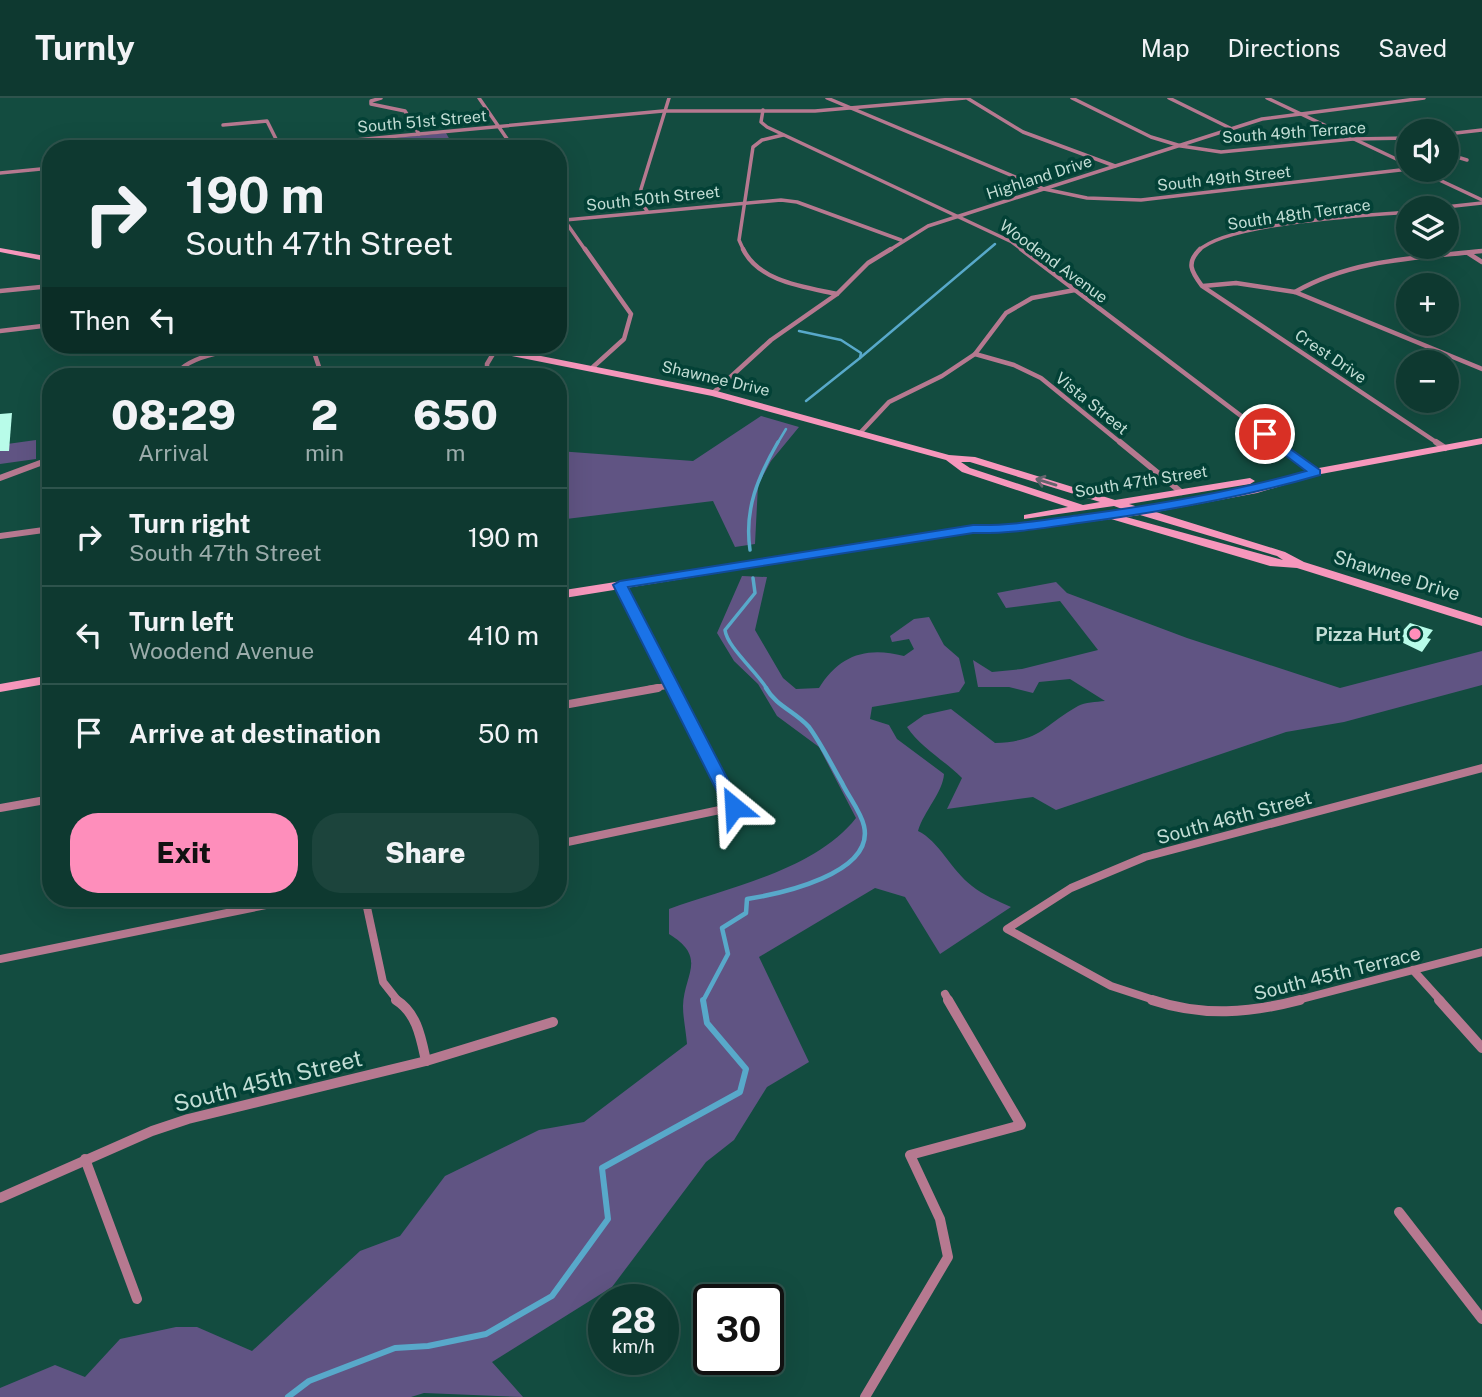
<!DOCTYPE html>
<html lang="en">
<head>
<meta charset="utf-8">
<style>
	body { margin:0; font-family:"Public Sans",sans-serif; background:#1c443c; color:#f1f3f6; height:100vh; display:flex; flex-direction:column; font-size:26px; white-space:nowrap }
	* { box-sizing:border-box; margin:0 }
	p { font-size:23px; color:#9bacab }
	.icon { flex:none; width:38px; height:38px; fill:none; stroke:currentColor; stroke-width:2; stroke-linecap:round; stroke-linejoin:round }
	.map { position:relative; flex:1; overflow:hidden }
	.sheet { position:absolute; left:42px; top:270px; width:525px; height:539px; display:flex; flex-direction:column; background:#0e3930; border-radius:28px; box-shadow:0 7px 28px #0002,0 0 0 2px #2e534c }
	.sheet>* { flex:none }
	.top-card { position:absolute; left:42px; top:42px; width:525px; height:214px; border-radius:28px; box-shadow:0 7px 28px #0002,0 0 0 2px #2e534c; background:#0e3930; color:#f1f3f6; overflow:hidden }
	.fabs { position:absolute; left:1396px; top:21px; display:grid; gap:14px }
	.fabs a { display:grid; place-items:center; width:63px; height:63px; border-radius:50%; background:#0e3930; box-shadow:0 7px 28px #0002,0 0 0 2px #2e534c; font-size:35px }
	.speed { position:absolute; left:588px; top:1186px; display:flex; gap:14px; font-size:35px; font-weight:700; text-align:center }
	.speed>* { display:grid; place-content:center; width:91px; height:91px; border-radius:50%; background:#0e3930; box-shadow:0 7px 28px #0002,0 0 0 2px #2e534c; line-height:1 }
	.speed small { font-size:18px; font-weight:400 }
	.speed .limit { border:4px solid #111; border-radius:10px; background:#fff; color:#111 }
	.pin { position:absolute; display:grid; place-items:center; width:60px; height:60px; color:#fff; margin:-30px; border:4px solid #fff; border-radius:50%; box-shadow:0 2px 7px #0007 }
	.me { position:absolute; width:77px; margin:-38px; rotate:333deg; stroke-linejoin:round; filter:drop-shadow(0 0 5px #0008) }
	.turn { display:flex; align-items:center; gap:24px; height:147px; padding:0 28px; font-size:32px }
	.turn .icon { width:91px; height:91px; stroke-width:2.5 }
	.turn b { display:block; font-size:49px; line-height:60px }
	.then { display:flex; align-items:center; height:66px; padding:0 28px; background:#0003; gap:14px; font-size:26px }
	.eta { display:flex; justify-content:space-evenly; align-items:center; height:119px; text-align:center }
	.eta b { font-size:42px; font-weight:800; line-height:49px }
	.primary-button { display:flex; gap:14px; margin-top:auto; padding:14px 28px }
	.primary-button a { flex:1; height:80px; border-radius:28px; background:#fe8ebb; color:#111; font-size:28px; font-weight:800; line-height:80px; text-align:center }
	.primary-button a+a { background:#1c443c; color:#f1f3f6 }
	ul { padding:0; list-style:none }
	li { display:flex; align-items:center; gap:21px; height:98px; padding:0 28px; border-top:2px solid #2e534c }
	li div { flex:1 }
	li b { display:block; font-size:26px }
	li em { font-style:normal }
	header { display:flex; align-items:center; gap:42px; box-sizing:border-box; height:98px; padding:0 35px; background:#0e3930; border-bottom:2px solid #2e534c }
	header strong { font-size:33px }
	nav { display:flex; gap:38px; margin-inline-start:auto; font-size:24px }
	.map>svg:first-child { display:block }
	.green { fill:#605483 }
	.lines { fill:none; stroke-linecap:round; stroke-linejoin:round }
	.stream-far3 { stroke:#58a9ca; stroke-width:2.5 }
	.stream-far2 { stroke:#58a9ca; stroke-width:3.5 }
	.stream-far1 { stroke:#58a9ca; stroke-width:4.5 }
	.stream { stroke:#58a9ca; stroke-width:6 }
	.building { fill:#b8fce9 }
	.street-far4 { stroke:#b67990; stroke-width:3.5 }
	.street-far3 { stroke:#b67990; stroke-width:4.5 }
	.street-far2 { stroke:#b67990; stroke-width:6 }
	.street-far1 { stroke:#b67990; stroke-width:8 }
	.street { stroke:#b67990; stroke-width:10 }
	.secondary { fill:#f697bc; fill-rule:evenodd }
	.oneway { stroke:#64636c }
	.route { fill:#1a73e8; stroke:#114b97; stroke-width:2 }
	.poi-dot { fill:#fe8ebb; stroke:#034136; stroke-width:2.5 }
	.labels { text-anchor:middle; stroke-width:7; stroke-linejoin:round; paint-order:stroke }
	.far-street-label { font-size:16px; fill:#c2ddd5; stroke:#034136 }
	.street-label { font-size:19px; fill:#c2ddd5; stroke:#034136 }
	.poi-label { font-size:19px; font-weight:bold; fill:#c2ddd5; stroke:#034136; text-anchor:end }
	.near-street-label { font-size:23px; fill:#c2ddd5; stroke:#034136 }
</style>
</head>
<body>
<header>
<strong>Turnly</strong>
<nav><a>Map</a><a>Directions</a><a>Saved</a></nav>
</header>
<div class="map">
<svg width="1482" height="1299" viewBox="0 0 1482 1299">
	<rect width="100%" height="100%" fill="#134c40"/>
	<g class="green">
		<polygon points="446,35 455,51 344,51 342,45"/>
		<polygon points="761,318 799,329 771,363 758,387 755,446 735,449 713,403 558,422 558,353 693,363"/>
		<polygon points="36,342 36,361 0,366 0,347"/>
		<path d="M742 478 767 479 755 532 783 580 796 591 819 590C839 557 867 548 904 558L914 551 909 541 892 544 890 538 914 521 929 519 944 547 959 560 965 585 959 594 872 609 870 621 889 627 897 641 944 676C943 694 924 713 918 733 939 743 951 772 972 788 983 797 998 803 1011 809L940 856 905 799 875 790 759 859 809 964 767 989 734 1042 706 1064 612 1189 492 1264 523 1299 424 1295 411 1299H0V1290L55 1267 85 1279 120 1241 176 1229H197L252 1253 360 1153 400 1138 445 1078 539 1032 584 1024 687 946C686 933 683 920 683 908 684 876 708 860 669 836V811C730 789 815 772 856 720L819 649 777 618 758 586 734 563 717 535Z"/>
		<path d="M1056 484 1067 495 1187 540 1340 590 1482 553V587L1344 624 1286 634 1056 712 1033 699 947 711 962 680C944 662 920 649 907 629L924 617 951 611 995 645C1042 643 1041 629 1078 608 1085 604 1096 604 1105 603L1070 581 1039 584 1033 595 1009 589H978L973 562 992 574 1022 571 1098 552 1060 503 1006 510 997 495Z"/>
	</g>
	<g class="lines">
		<g class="stream-far3">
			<polyline points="799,233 841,242 861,255 860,260 806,303"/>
			<polyline points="860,260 995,146"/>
			<polyline points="777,346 786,331"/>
		</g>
		<g class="stream-far2">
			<path d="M750 452C744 411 758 379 778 344"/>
			<path d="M753 480 755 495 725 532C727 549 757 574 767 591"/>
		</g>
		<path class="stream-far1" d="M703 903 728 856 722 830 746 815 747 801C779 796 875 776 864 728 861 714 848 698 842 685 831 666 822 647 809 629 796 614 776 608 766 590"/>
		<polyline class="stream" points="288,1299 309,1283 395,1250 428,1248 486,1236 552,1198 608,1121 602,1070 740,994 746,971 707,925 703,902"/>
	</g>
	<g class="building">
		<polygon points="12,315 9,353 0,353 0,316"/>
		<polygon points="1410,525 1433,532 1427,540 1431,541 1422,554 1395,541"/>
	</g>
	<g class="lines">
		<g class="street-far4">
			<polyline points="381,0 371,3 371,6 405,13 419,36"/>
			<polyline points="479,0 514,51"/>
			<polyline points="827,0 1044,91 1087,100 1141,102 1409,71"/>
			<polyline points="967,0 1023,34 1115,68"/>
			<polyline points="1072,0 1151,39 1181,48 1221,54 1353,41 1409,40"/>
			<polyline points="1169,0 1230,30"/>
			<polyline points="1267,0 1409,67"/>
			<polyline points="763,12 761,24 767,29 1012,144 1024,153"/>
			<polyline points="223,27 267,23 280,49"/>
			<polyline points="1447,36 1482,32"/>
			<polyline points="259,51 663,13 815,13 965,0"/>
			<polyline points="1447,56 1467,62"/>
			<polyline points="1418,72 1482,102"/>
			<polyline points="0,75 51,70"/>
			<polyline points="1436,110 1482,105"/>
			<polyline points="558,113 586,153"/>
			<polyline points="647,113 640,102 641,91 669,0"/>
			<polyline points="565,122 781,102 797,104 901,142"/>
			<polyline points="744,153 739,142 753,49 762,42 783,37"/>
			<polyline points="888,153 928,128 1262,21 1424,0"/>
			<path d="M1198 153C1228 124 1365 118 1409 114"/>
		</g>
		<g class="street-far3">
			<polyline points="585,151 631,216 624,241 593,269"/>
			<path d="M743 151C759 184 805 189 837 196"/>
			<polyline points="1021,151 1278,346"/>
			<path d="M1200 151C1186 165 1191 173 1202 188L1439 346"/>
			<polyline points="1468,155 1482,164"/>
			<polyline points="1203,188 1236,185 1295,194 1482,271"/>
			<polyline points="0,193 51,188"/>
			<path d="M1295 194C1352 161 1418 160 1482 153"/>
			<polyline points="0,233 51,227"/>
			<polyline points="307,247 313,251 322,278"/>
			<polyline points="975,256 1014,267 1041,280 1122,346"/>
			<path d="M175 278C190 252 254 250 282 247"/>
			<polyline points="487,278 487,266 496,251"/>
			<polyline points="713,295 771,242 837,196 868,165 891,151"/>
			<polyline points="860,335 889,304 942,278 975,256 1006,215 1032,200 1075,192"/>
		</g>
		<g class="street-far2">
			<polyline points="1120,344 1181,394"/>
			<polyline points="1276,344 1316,375"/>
			<polyline points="1436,344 1445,350"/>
			<polyline points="0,380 51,361"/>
			<polyline points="0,438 51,431"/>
			<polyline points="620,487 674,591"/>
			<polyline points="648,591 673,587"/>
		</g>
		<g class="street-far1">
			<polyline points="558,608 658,590"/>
			<polyline points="0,710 51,701"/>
			<polyline points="558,746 734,709 673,590"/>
			<polyline points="365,800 383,884 398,903"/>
			<polyline points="0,861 301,800"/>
			<polyline points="1413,872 1441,903"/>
			<polyline points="945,896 949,903"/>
			<polyline points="1157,903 1111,888 1007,831 1071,790 1145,759 1482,670"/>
			<polyline points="1294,903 1482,854"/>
		</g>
		<g class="street">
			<path d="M396 902C417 915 421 940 426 963"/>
			<path d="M1152 902C1203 919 1250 915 1300 902"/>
			<polyline points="1439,902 1482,950"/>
			<polyline points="85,1061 137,1201"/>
			<polyline points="0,1100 152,1033 188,1021 426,963 553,924"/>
			<polyline points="1399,1114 1482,1221"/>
			<polyline points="865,1299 948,1159 940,1121 910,1057 1021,1027 948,902"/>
		</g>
		<g class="secondary">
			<polygon points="0,150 51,159 51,164 0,154"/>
			<path d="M467 247H485L713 292 949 357 975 359 1115 402 1250 380 1255 383 1250 386 1129 406 1141 410 1227 395 1303 375 1308 372 1482 340V346L1321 376 1257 395 1156 414 1285 454 1304 464 1482 520V528L1297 470 1270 468 1111 421 1011 434H973L558 501V493L973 428 1011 427 1125 412 1114 408 1024 421V417L1068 409 962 374 946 362 712 298 472 250ZM961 364H970L1100 404 1083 407 970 370ZM1140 417 1277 458 1283 462 1126 419Z"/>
			<polygon points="51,577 51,585 0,594 0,586"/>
		</g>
	</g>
	<defs><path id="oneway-shaft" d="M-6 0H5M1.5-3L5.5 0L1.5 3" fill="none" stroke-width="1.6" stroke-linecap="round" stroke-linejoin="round" transform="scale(1.75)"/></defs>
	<use class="oneway" href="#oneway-shaft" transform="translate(1046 384) rotate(-163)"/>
	<path class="route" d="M1265 333 1320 372V377C1241 400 1161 414 1079 425 1044 430 1009 436 973 435L628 489 742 709 734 714 725 709 613 487 620 483 973 427C1009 428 1044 422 1080 417 1156 407 1232 394 1306 373L1261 339 1260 336Z"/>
	<circle class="poi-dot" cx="1415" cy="536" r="7"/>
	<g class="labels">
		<g class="far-street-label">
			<text transform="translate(422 23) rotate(-5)" y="6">South 51st Street</text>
			<text transform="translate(1294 34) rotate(-4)" y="6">South 49th Terrace</text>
			<text transform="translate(1039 79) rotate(-18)" y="6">Highland Drive</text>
			<text transform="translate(1224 80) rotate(-6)" y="6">South 49th Street</text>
			<text transform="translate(653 100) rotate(-6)" y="6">South 50th Street</text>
			<text transform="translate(1299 116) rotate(-8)" y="6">South 48th Terrace</text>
			<text transform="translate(1054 163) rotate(36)" y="6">Woodend Avenue</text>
			<text transform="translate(1331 258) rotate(34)" y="6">Crest Drive</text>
			<text transform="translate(716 280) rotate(13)" y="6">Shawnee Drive</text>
			<text transform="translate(1092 305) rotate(39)" y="6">Vista Street</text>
			<text transform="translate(1141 383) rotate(-9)" y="6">South 47th Street</text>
		</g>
		<g class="street-label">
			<text transform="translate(1397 477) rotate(17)" y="7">Shawnee Drive</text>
			<text transform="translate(1234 719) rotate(-15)" y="7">South 46th Street</text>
			<text transform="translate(1337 875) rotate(-14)" y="7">South 45th Terrace</text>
		</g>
		<g class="poi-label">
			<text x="1401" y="543">Pizza Hut</text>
		</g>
		<g class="near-street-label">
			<text transform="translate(268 983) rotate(-14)" y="8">South 45th Street</text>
		</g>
	</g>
</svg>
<div class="fabs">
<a><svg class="icon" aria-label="sound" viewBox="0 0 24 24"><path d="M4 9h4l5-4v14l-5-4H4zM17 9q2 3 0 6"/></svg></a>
<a><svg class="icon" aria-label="layers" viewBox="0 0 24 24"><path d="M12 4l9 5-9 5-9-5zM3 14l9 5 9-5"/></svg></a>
<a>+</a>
<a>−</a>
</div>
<div class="speed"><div>28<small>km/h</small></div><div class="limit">30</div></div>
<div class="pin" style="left:1265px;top:336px;background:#d93025"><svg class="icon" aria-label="arrive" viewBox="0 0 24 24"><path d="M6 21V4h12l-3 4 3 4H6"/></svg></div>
<svg class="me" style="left:734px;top:709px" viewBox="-20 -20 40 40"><path d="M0-17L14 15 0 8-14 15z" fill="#1a73e8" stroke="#fff" stroke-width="4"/></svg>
<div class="top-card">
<div class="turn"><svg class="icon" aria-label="right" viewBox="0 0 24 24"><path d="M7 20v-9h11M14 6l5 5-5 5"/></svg><div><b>190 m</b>South 47th Street</div></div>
<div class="then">Then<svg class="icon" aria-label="left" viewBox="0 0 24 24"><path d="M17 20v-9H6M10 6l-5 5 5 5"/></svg></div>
</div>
<section class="sheet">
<div class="eta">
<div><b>08:29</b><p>Arrival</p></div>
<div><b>2</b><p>min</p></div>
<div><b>650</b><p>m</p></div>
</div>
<ul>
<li><svg class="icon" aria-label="right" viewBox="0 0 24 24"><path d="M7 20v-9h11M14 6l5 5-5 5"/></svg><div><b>Turn right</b><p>South 47th Street</p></div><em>190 m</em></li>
<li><svg class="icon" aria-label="left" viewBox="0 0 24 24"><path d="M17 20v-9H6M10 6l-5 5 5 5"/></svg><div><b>Turn left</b><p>Woodend Avenue</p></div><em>410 m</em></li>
<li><svg class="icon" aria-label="arrive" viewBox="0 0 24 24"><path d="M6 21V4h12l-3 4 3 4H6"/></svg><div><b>Arrive at destination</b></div><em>50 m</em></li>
</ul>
<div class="primary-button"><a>Exit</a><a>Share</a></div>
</section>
</div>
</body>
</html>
